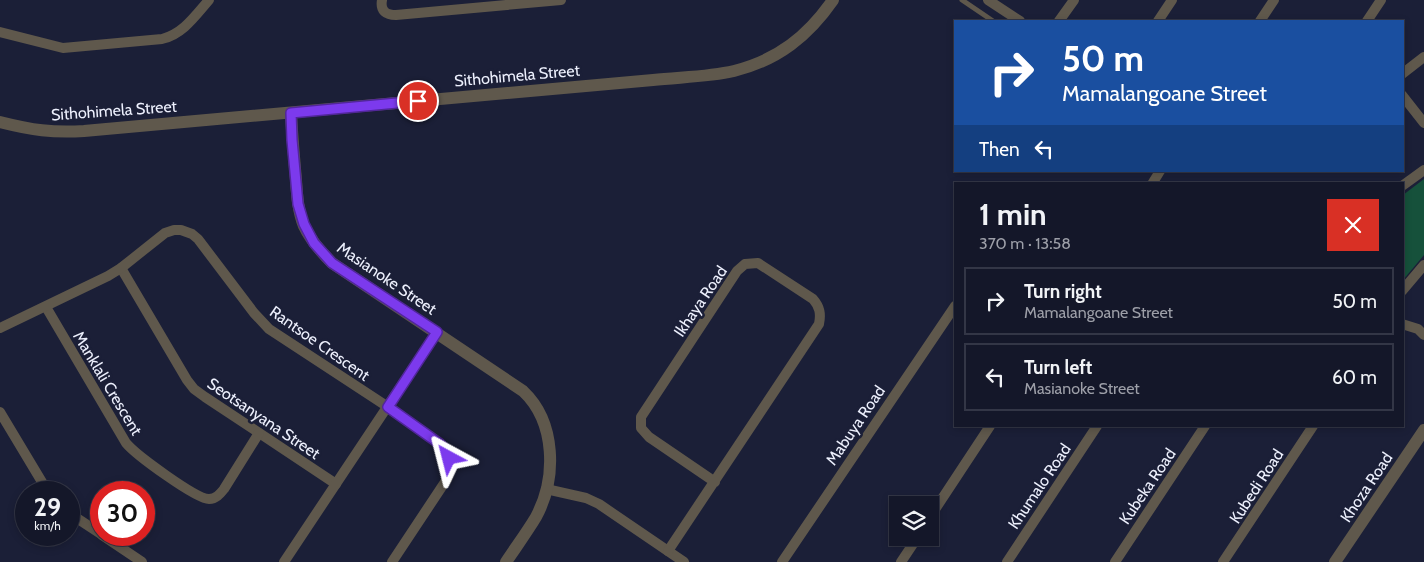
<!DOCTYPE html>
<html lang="en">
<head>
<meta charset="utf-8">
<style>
	body { margin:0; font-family:Cabin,sans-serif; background:#212435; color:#f1f3f6; height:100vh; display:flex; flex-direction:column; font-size:19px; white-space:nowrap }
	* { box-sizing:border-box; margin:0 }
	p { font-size:16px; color:#9d9fa8 }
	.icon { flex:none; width:28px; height:28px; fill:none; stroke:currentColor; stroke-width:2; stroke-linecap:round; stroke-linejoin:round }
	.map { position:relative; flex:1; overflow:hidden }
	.sheet { position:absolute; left:954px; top:182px; width:450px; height:245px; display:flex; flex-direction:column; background:#141729; border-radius:0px; box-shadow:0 2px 8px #0003,0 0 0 1px #333646 }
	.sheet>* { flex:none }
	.banner { position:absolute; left:954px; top:20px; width:450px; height:152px; border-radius:0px; box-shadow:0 2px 8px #0003,0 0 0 1px #333646; background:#1a4fa0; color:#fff; overflow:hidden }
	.fabs { position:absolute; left:889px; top:496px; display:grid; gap:10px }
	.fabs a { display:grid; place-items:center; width:50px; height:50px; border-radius:0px; background:#141729; box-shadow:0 2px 8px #0003,0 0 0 1px #333646; font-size:25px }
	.speed { position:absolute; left:15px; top:481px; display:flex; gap:10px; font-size:25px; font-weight:700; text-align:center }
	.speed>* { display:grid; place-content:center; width:65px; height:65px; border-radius:50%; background:#141729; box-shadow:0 2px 8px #0003,0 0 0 1px #333646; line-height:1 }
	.speed small { font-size:12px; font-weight:400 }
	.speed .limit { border:8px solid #d22; background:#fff; color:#111 }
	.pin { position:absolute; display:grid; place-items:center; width:42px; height:42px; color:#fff; margin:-21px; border:2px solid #fff; border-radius:50%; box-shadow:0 1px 5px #0007 }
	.me { position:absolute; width:55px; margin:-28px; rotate:322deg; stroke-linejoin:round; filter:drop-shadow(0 0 4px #0008) }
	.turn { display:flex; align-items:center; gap:18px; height:105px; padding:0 25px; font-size:22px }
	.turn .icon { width:65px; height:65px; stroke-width:2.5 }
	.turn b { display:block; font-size:35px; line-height:42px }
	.then { display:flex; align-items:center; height:48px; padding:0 25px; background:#0003; gap:10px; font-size:19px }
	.round { display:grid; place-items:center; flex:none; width:52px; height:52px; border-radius:0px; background:#212435 }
	.overview { display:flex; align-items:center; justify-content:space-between; height:85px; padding:0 25px }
	h1 { font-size:30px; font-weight:700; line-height:38px }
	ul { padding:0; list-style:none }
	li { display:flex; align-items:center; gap:15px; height:68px; margin:0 10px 8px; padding:0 15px; border:2px solid #333646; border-radius:0px }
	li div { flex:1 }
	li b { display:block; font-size:19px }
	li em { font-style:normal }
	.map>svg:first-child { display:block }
	.green { fill:#16513b }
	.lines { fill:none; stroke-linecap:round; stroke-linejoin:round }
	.service { stroke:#5f584c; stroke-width:5 }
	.minor { stroke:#5f584c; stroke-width:10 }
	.tertiary { stroke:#5f584c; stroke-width:12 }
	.route-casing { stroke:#51269a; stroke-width:12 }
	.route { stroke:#7c3aed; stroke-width:9 }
	.labels { text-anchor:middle; stroke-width:5; stroke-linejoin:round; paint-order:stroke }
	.street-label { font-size:16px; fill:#edf0fd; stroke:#1b1f37 }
</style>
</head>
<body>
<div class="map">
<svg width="1424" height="562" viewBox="0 0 1424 562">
	<rect width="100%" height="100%" fill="#1b1f37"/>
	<polygon class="green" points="1424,179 1424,255 1403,280 1403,195"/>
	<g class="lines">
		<polyline class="service" points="962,0 993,21"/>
		<g class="minor">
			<path d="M382 0C380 11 386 15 396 15L561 0"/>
			<polyline points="988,0 1020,21"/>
			<polyline points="1059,21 1074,0"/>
			<polyline points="1158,21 1172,0"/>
			<polyline points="1260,21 1274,0"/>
			<polyline points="1367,21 1381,0"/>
			<path d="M0 32 63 48 162 39C183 34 195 16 209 0"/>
			<polyline points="1402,74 1424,57"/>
			<polyline points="1402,95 1424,123"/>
			<polyline points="1152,184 1160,171"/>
			<polyline points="1402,186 1424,170"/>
			<polyline points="121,268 187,380 194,389 205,397 336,484"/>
			<polyline points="1402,291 1424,265"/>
			<path d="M46 307 126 443C136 455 196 499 209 499 216 499 220 494 224 489L259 433"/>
			<polyline points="1402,324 1418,329 1424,335"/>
			<path d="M0 328 108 276 121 268 165 233 174 230H181L192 234 198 239 254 313 269 329 388 407 440 444C450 454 452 466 447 479L392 562"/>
			<polyline points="0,412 48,492"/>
			<polyline points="546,489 586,498 599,504 684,562"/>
			<polyline points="69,513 101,534"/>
			<polyline points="930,517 990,426"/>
			<polyline points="102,535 142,562"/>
			<path d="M668 551 819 324C821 314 820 307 813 299L758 263 745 264 737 271 641 417V428L649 437 715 482"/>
			<polyline points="284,562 437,332"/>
			<polyline points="782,562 955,306"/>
			<polyline points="901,562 917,538"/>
			<polyline points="1007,562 1097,426"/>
			<polyline points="1115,562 1205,426"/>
			<polyline points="1223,562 1313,426"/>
		</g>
		<g class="tertiary">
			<path d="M291 113C292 135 294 157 296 180 297 195 298 211 304 226 311 241 321 252 332 263L523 391C556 422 557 478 536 517 527 532 516 547 506 562"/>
			<path d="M0 122C32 130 52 133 84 131L653 80C680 77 708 77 734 71 778 60 808 36 833 0"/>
			<polyline points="1335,562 1424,430"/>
		</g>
	</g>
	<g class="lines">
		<g class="route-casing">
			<polyline id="route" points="418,101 291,113 292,140 298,204 304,224 314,243 332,263 437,332 388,407 440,444 447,451 449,458"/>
		</g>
		<use href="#route" class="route"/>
	</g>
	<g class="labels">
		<g class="street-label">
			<text transform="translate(517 75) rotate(-5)" y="6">Sithohimela Street</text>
			<text transform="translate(114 110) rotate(-4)" y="6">Sithohimela Street</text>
			<text transform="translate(387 278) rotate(34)" y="6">Masianoke Street</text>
			<text transform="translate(700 301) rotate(-56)" y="6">Ikhaya Road</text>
			<text transform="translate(320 343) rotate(35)" y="6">Rantsoe Crescent</text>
			<text transform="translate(108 383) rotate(59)" y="6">Manklali Crescent</text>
			<text transform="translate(264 418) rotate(34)" y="6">Seotsanyana Street</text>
			<text transform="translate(855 425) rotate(-56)" y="6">Mabuya Road</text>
			<text transform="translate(1039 486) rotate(-56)" y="6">Khumalo Road</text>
			<text transform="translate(1147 486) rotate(-56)" y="6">Kubeka Road</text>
			<text transform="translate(1256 486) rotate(-57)" y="6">Kubedi Road</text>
			<text transform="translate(1366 487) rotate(-56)" y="6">Khoza Road</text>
		</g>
	</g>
</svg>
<div class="fabs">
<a><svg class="icon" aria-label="layers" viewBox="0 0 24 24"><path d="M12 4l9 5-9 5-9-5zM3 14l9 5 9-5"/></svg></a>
</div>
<div class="speed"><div>29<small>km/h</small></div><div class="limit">30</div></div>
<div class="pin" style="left:418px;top:101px;background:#d93025"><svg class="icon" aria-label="arrive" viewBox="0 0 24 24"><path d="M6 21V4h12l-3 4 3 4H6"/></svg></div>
<svg class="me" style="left:449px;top:458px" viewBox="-20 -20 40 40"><path d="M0-17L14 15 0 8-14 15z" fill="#7c3aed" stroke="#fff" stroke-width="4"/></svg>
<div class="banner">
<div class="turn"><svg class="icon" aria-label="right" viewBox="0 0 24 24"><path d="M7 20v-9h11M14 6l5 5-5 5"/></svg><div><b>50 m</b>Mamalangoane Street</div></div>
<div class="then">Then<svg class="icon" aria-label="left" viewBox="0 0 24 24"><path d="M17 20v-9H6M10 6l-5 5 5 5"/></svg></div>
</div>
<section class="sheet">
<div class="overview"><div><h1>1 min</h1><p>370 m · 13:58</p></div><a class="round" style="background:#d93025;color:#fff"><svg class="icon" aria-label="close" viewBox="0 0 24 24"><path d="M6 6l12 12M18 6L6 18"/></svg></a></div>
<ul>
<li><svg class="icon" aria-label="right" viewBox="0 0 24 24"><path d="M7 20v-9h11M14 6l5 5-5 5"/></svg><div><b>Turn right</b><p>Mamalangoane Street</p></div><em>50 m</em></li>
<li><svg class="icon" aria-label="left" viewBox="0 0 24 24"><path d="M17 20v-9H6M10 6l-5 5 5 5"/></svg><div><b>Turn left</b><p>Masianoke Street</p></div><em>60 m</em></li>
</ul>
</section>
</div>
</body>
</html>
